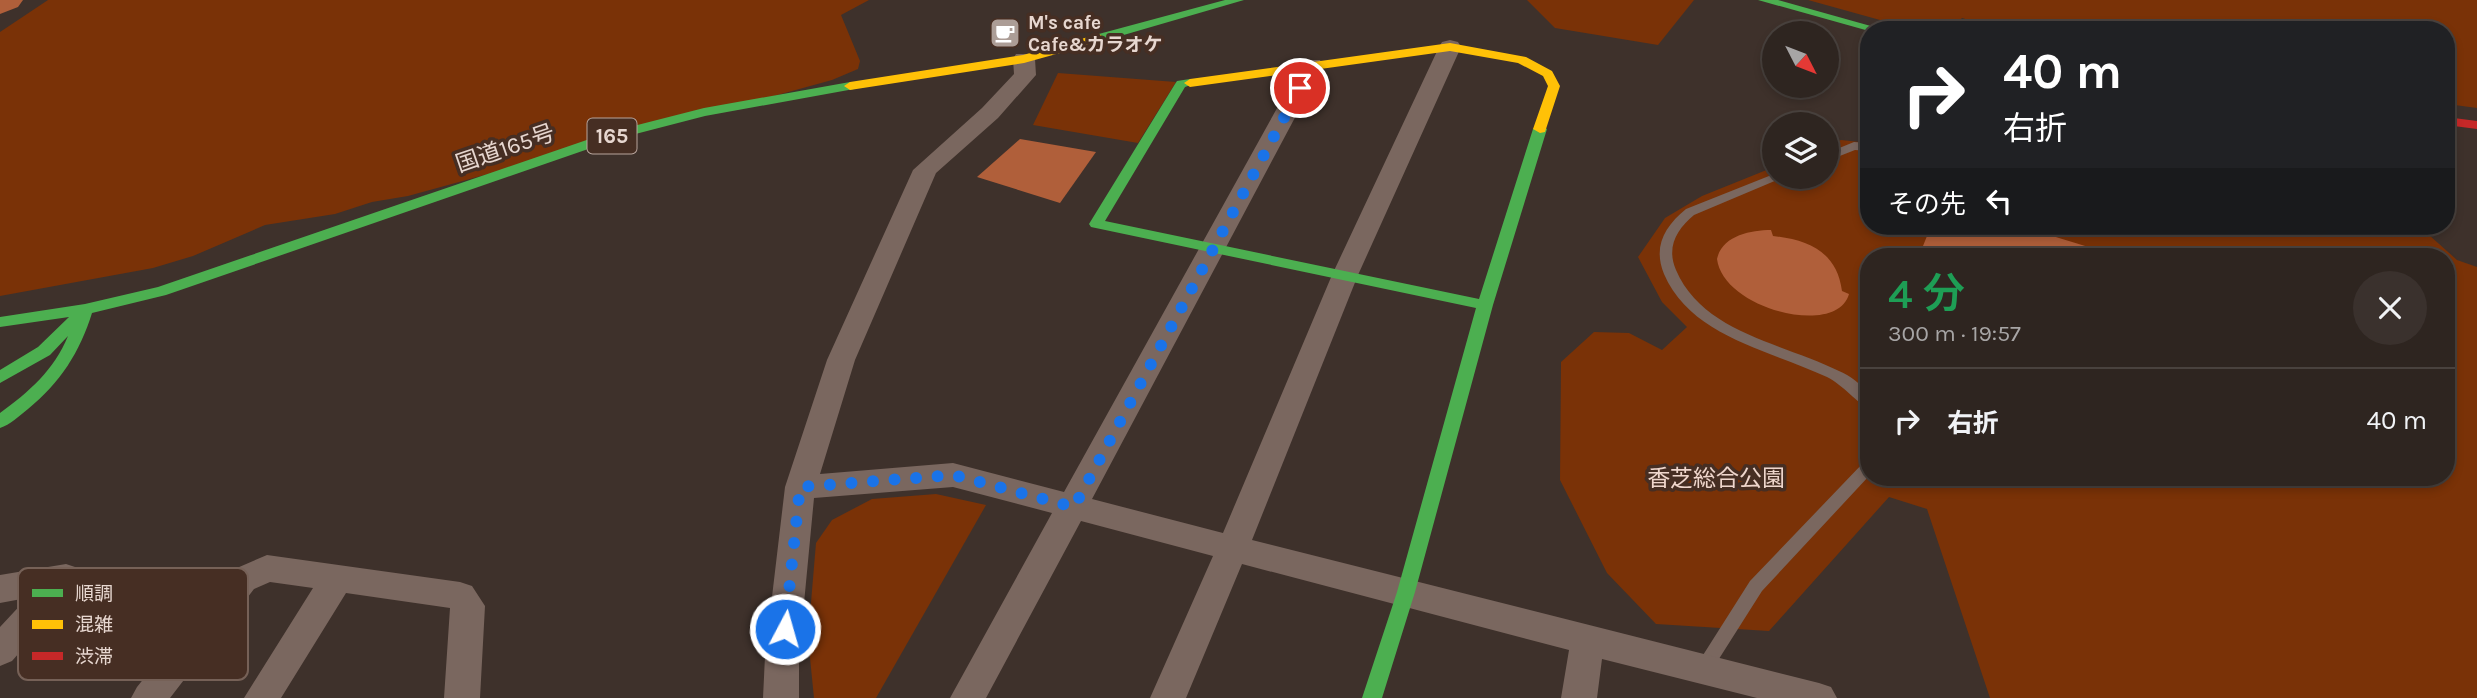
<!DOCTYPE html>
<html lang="ja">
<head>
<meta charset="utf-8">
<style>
	body { margin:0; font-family:Karla,"Noto Sans JP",sans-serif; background:#3a312d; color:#f1f3f6; height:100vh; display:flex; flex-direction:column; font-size:26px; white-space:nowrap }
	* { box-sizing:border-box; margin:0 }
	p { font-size:23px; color:#a7a5a5 }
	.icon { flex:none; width:38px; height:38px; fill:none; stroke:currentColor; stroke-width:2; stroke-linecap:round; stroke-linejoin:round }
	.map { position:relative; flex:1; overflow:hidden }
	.drawer { position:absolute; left:1860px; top:248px; width:595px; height:238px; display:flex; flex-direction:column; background:#2e2520; border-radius:28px; box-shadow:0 4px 10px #0003,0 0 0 2px #49423e }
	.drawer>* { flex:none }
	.hud { position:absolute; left:1860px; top:21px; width:595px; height:214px; border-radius:28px; box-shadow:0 4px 10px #0003,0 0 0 2px #49423e; background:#202124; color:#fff; overflow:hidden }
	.needle { width:46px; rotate:132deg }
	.tools { position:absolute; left:1762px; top:21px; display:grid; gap:14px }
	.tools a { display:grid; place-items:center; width:77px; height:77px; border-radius:50%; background:#2e2520; box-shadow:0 4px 10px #0003,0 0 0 2px #49423e; font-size:35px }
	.pin { position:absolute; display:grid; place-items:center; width:60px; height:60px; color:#fff; margin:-30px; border:4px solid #fff; border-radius:50%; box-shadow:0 2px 7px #0007 }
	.me { position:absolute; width:77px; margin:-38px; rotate:6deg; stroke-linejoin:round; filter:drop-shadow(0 0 5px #0008) }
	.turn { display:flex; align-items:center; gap:24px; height:147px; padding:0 28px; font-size:32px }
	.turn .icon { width:91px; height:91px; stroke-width:2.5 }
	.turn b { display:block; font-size:49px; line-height:60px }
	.then { display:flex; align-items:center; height:66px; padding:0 28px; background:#0003; gap:14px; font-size:26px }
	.round { display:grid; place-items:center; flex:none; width:74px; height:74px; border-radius:37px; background:#3a312d }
	.head { display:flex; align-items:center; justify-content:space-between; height:119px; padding:0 28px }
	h1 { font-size:42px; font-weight:600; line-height:52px; color:#1e9e55 }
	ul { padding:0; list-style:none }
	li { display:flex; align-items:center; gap:21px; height:105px; padding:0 28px; border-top:2px solid #49423e }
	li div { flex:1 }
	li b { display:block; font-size:26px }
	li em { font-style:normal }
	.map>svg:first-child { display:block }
	.green { fill:#7a3207; fill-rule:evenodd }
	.water { fill:#b05f3a }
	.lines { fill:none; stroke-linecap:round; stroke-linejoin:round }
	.river { fill:#b05f3a; fill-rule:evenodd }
	.lane { fill:#7a675f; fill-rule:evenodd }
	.street { fill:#7a675f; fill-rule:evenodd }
	.fast { fill:#4caf50; fill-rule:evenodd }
	.slow { fill:#ffc107; fill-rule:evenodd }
	.jam { fill:#c62828; fill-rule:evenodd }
	.route { stroke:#1a73e8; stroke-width:12; stroke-dasharray:0 21.6 }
	.labels { text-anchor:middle; stroke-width:7; stroke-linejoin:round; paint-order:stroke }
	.far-poi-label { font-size:19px; font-weight:bold; fill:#e7d7d0; stroke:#462e23; text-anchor:start }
	.shield { fill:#462e23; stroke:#b7a49c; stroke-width:2 }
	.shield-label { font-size:21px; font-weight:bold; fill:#e7d7d0 }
	.street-label { font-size:23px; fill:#e7d7d0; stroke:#462e23 }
	.park-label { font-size:23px; fill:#efd6cc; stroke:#462e23 }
	.key { fill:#462e23; stroke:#766157; stroke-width:2 }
	.key-label { font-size:19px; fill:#e7d7d0 }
</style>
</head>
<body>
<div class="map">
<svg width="2477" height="698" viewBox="0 0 2477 698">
	<rect width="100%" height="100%" fill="#3e312b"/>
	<g class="green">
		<polygon points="48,0 869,0 841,15 860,61 858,69 832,80 408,196 372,202 335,214 265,225 193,256 153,268 0,296 0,32"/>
		<polygon points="1527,0 1694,0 1658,45 1555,28"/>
		<polygon points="1808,0 2477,0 2477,108 2447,104 2446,30 2003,30 1962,18 1950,30 1916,30"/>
		<polygon points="1058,73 1176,82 1138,143 1033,125"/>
		<path d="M1841 140 1869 143V226H2419L2457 260 2477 267V698H1990L1927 509 1889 497 1769 631 1656 624 1607 573 1560 480 1561 362 1594 332 1629 333 1662 350 1687 327 1662 302 1638 257 1665 218 1702 196 1774 167V177H1827V146ZM1869 257H2446V478H1869Z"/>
		<polygon points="936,494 986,505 876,698 814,698 808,638 816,543 832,520 872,499"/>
	</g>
	<g class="water">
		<polygon points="1020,139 1096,152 1060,203 977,177"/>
		<polygon points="1931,226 2020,226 2118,256 1960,257 1923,246"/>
		<path d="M1771 230 1773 236C1809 240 1837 252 1842 291L1849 294C1837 338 1723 309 1717 259 1722 236 1750 230 1771 230Z"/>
	</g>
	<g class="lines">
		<polygon class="river" points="0,0 23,0 18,7 0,14"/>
		<g class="lane">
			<polygon points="1854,142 1869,143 1869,151 1855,150 1827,161 1827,153"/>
			<path d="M1774 174V177H1784L1694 215C1677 229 1666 247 1676 270 1703 333 1783 343 1839 371 1851 376 1860 384 1869 393V408C1859 405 1842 384 1827 377 1770 350 1691 337 1664 274 1653 247 1664 227 1686 209Z"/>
			<polygon points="1869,460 1869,476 1762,591 1710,673 1704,675 1698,673 1695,668 1698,663 1750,581 1864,462"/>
		</g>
		<g class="street">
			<polygon points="1450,40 1458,42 1461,47 1358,275 1252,540 1819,683 1831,687 1837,698 1757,698 1602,659 1597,698 1561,698 1569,650 1242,564 1186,698 1150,698 1213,556 1081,521 986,698 950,698 1052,513 953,487 814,498 799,656 799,698 763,698 765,656 785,487 827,360 913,170 982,108 1014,74 1013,59 1016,54 1032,54 1035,59 1036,75 998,118 936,173 855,360 820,474 953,463 1064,492 1301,65 1304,60 1320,60 1323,65 1092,499 1223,533 1332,275 1439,47 1442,42"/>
			<polygon points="267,555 460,582 472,586 485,606 480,698 444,698 450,608 346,593 281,698 244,698 313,588 270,582 254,589 170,698 131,698 137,687 230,571"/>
			<polygon points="66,564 78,568 82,577 78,586 12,661 0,666 0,627 27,598 0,603 0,575"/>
		</g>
		<g class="fast">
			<polygon points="1225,0 1244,0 1103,41 1099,42 1093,38 1095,35"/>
			<polygon points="1758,0 1778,0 1885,30 1869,31"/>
			<polygon points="1190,79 1196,83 1185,87 1105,221 1479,299 1533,129 1540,125 1547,129 1493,305 1415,592 1382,698 1362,698 1397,592 1476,308 1091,227 1089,224 1175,84 1177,81"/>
			<path d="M850 82 854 83V89L705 116 620 138 166 295 92 313C80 352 60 383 28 409 19 416 10 425 0 428V413C29 392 54 370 68 336L50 355 0 383V370L38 347 69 317 0 327V317L85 304 158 287 610 132 704 108Z"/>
		</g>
		<g class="slow">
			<polygon points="1099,34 1105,38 1103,41 1024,63 850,90 844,86 850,82 1023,55"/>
			<polygon points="1450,43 1526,57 1552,71 1560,86 1545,132 1540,133 1533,129 1548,86 1543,76 1518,63 1450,51 1190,87 1184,83 1190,79"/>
		</g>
		<polygon class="jam" points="2446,117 2477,121 2477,129 2446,125"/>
	</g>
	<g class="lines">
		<polyline class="route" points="785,629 800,487 953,475 1074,507 1300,88"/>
	</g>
	<defs>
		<g id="cafe-square" transform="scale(1.575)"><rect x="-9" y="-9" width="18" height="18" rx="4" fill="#ac9d96" stroke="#462e23"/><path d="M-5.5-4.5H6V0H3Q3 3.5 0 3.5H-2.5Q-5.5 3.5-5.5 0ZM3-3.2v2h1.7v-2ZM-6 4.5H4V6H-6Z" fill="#fff"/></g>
	</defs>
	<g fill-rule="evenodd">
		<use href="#cafe-square" x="1005" y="33"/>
	</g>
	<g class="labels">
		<g class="far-poi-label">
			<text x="1028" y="29">M's cafe<tspan x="1028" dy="22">Cafe&amp;カラオケ</tspan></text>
		</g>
		<rect class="shield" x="587.5" y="118.5" width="49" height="35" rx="5"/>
		<g class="shield-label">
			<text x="612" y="143">165</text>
		</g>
		<g class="street-label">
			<text transform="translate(505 148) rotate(-19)" y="8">国道165号</text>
		</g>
		<g class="park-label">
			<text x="1716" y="486">香芝総合公園</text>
		</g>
	</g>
	<rect x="18" y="568" width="230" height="112" rx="10" class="key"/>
	<rect x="32" y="589" width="31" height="8" fill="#4caf50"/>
	<rect x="32" y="620" width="31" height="9" fill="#ffc107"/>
	<rect x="32" y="652" width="31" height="8" fill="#c62828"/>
	<g class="key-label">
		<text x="75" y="600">順調</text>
		<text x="75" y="631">混雑</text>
		<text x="75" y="663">渋滞</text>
	</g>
</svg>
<div class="tools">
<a><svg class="needle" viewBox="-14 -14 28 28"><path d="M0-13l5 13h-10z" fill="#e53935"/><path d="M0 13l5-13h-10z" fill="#a7a5a5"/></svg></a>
<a><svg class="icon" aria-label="layers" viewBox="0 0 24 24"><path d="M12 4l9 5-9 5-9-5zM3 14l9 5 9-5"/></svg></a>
</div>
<div class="pin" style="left:1300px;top:88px;background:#d93025"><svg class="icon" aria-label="arrive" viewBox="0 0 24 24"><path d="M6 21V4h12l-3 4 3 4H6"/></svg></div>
<svg class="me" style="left:785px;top:629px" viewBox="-20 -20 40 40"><circle r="17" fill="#1a73e8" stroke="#fff" stroke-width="3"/><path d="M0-11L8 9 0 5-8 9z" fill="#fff"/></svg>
<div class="hud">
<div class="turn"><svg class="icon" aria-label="right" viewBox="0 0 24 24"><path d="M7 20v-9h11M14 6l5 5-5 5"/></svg><div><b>40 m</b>右折</div></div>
<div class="then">その先<svg class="icon" aria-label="left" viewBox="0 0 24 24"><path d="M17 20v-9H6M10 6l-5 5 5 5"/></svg></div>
</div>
<section class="drawer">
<div class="head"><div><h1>4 分</h1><p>300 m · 19:57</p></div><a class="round"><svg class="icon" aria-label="close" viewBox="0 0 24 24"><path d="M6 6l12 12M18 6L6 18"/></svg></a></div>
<ul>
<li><svg class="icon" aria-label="right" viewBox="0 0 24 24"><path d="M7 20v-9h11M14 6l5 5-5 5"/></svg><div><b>右折</b></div><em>40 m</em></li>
</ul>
</section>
</div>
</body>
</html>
